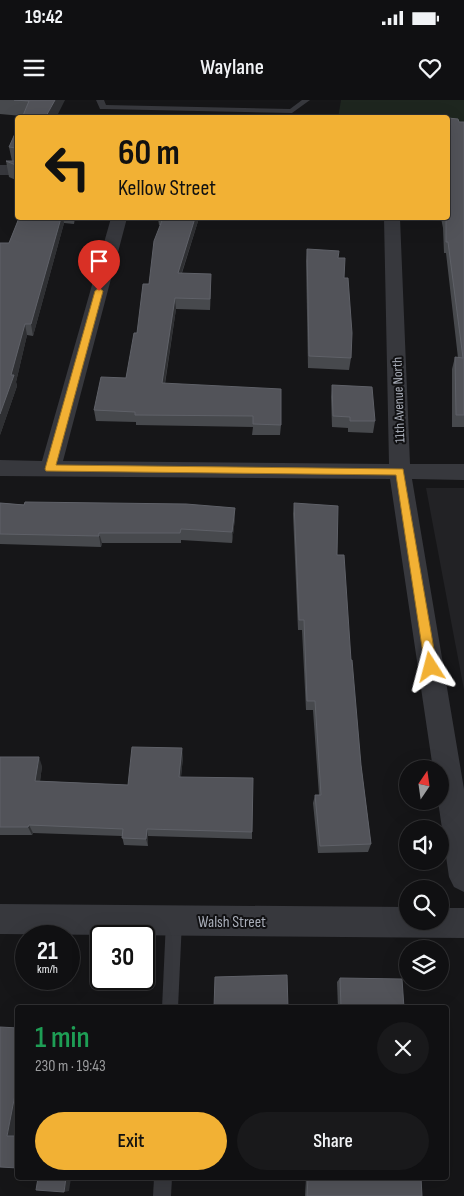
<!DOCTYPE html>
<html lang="en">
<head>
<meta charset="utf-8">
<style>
	body { margin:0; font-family:"Sofia Sans Condensed",sans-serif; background:#19191b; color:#f1f3f6; height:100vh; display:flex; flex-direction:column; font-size:19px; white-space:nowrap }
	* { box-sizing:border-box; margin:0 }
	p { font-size:16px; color:#9c9d9f }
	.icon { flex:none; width:28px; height:28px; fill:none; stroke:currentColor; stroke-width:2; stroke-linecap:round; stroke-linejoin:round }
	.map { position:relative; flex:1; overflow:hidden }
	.side { position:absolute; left:15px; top:905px; width:434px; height:175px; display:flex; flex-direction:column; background:#101012; border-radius:5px; box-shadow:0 5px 20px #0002,0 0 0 1px #303032 }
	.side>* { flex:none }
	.top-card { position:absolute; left:15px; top:15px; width:435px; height:105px; border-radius:5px; box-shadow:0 5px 20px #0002,0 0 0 1px #303032; background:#f2b134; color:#111; overflow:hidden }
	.needle { width:32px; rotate:13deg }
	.fabs { position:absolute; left:399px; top:660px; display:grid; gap:10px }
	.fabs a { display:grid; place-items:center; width:50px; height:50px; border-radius:50%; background:#101012; box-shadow:0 5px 20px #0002,0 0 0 1px #303032; font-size:25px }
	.speed { position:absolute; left:15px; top:825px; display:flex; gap:10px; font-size:25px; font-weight:700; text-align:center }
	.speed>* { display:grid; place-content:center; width:65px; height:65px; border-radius:50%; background:#101012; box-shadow:0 5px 20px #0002,0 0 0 1px #303032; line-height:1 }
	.speed small { font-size:12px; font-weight:400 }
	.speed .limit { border:2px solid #111; border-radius:8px; background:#fff; color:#111 }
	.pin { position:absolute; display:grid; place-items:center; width:42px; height:42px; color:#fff; margin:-51px -21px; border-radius:50% 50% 50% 0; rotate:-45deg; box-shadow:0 0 5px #0007 }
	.pin .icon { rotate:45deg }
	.me { position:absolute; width:55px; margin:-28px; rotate:351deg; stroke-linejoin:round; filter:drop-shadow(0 0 4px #0008) }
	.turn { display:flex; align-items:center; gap:18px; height:105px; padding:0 20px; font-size:22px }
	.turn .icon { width:65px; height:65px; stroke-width:2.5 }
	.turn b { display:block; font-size:35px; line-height:42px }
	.round { display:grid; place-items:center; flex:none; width:52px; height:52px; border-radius:26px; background:#19191b }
	.summary { display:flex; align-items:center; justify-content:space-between; height:85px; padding:0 20px }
	h1 { font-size:30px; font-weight:600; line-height:38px; color:#1e9e55 }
	.button { display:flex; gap:10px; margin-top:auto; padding:10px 20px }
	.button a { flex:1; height:58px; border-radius:30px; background:#f2b134; color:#111; font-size:20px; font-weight:600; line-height:58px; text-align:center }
	.button a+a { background:#19191b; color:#f1f3f6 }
	.status { display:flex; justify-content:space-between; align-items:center; height:35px; padding:0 25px; background:#101012; direction:ltr }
	.status svg { height:14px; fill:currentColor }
	header { display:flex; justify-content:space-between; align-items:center; height:65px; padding:0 20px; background:#101012; font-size:22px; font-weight:600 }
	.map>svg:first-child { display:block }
	.built { fill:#222225 }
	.green { fill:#1e261f }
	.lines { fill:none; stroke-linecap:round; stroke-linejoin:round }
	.service { fill:#37383d; fill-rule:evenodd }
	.minor { fill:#37383d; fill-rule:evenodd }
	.wall { fill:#47494d }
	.shaded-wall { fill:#2f3033 }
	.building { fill:#525359; stroke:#5f6168 }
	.route { fill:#f2b134; stroke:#9d7322 }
	.labels { text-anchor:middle; stroke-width:4; stroke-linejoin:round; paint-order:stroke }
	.street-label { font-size:14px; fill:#a8adb8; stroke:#111113 }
	.near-street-label { font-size:16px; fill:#a8adb8; stroke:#111113 }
</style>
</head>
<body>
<div class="status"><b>19:42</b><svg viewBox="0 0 49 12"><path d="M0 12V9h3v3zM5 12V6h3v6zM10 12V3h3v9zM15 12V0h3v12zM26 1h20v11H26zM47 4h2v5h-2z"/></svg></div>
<header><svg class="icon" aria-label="menu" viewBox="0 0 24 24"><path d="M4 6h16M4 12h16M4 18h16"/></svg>Waylane<svg class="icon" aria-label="heart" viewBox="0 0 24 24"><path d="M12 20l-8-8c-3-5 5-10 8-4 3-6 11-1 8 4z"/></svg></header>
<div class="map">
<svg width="464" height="1096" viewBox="0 0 464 1096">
	<rect width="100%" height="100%" fill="#161618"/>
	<polygon class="built" points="426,388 464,388 464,590"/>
	<polygon class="green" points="341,0 464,0 464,30 448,30 448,18 338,18"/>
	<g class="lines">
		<g class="service">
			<polygon points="96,0 104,0 106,5 290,9 302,0 310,0 292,13 103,9 100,9"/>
			<polygon points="174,813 179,816 182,821 178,908 162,908 166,821 169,816"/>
			<polygon points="154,1078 172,1078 171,1096 153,1096"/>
		</g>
		<g class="minor">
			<rect x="0" y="65" width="18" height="10"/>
			<polygon points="111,118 127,118 63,361 389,364 384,118 400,118 410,364 464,364 464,380 412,379 464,689 464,792 454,787 449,777 438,701 440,701 440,669 433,669 390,379 0,376 0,360 42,361"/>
			<polygon points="0,804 408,807 408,821 440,821 440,808 464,808 464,838 0,834"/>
		</g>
	</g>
	<g class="wall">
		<polygon points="0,0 65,0 22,16 0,14"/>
		<polygon points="459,22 464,22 464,327 452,327 452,269 455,257 458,258 446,153 444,153 443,128 441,118 448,118"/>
		<polygon points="18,27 18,81 9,77 6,61 12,61 9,47"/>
		<polygon points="19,118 75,118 74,124 64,123 33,236 27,235 16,282 17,286 0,335 9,143"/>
		<polygon points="158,118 199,118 182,173 211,185 210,210 176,209 165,284 281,325 280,335 252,335 253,327 136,325 136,322 96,321 94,310 126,278 149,184 160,125 159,125"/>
		<polygon points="307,149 338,158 344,178 351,258 349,270 308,268 306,161"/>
		<polygon points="332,285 375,321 373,333 348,332 348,328 332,327 331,297"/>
		<polygon points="0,403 235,418 232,443 181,440 181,443 102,443 101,447 0,444"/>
		<polygon points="294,403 337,455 351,560 361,665 371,744 368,752 318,753 313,703 315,695 319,695 313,610 306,610 302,530 298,530 293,414"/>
		<polygon points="0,657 42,666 40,681 128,685 183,657 181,677 252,732 252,739 148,736 148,746 124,745 122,736 33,733 32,735 0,735"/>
		<polygon points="340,878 404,908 338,908 337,882"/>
		<polygon points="306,1078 421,1078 422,1096 305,1096"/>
	</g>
	<g class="shaded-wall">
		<polygon points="55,0 65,0 56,18 45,18"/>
		<polygon points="61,118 63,118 64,123 33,236 31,224"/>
		<polygon points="195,118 199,118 178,184 178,173"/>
		<polygon points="211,174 211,185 210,210 210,199"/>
		<polygon points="175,198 176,209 163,294 162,283"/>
		<polygon points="25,224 27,235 16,282 17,286 0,335 0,314"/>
		<polygon points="235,408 235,418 232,443 232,432"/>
		<polygon points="99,433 102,443 101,447 99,436"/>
		<polygon points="182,648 183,657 180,685 179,677"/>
		<polygon points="39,657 42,666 39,689 35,681"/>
		<polygon points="29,725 33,733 32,735 28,727"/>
		<polygon points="147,729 148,736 148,746 146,739"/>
		<polygon points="17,979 18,1014 14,1037 7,1036"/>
		<polygon points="66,1078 71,1078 69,1091 64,1092"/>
	</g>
	<g class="building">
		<polygon points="14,0 55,0 45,18 22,18 29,1"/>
		<polygon points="448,18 458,19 459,22 464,22 464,315 456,315 455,257 463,258 448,142 446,142 446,118 448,118"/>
		<polygon points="18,27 18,66 6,61 15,61 17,59 16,48 9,47"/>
		<polygon points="19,118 61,118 31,224 25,224 11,275 14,275 0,314 0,143 9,143"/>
		<polygon points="163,118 195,118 178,173 211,174 210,199 175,198 162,283 281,289 281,325 253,324 253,316 135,315 135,312 94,310 101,277 126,278 134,233 137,233 143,184 149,184 154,141"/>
		<polygon points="307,149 339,151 338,158 345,158 344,178 348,178 352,233 351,258 309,256"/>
		<polygon points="332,285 372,287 375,321 350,321 350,317 333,316"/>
		<polygon points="25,402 186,404 235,408 232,432 181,429 180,433 99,433 99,436 0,434 0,403 24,405"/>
		<polygon points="294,403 338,406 337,455 344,455 351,560 352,560 361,665 371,744 320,746 315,695 321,695 315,601 307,601 304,520 299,520"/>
		<polygon points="132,647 182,648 179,677 253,678 252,732 147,729 146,739 122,738 123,729 29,725 28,727 0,727 0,657 39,657 35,681 128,685"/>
		<polygon points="287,875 288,908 214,908 215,877"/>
		<polygon points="340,878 402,879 404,908 341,908"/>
		<polygon points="0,927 18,928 18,979 7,1036 18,1036 18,1068 0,1067"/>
		<polygon points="38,1078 66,1078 64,1092 36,1090"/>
		<polygon points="308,1078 421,1078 422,1096 307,1096"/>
	</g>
	<polygon class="route" points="99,188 103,191 56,365 403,369 437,567 435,570 427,570 425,567 396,375 46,371 45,369 95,191"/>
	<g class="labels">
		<g class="street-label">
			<text transform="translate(398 300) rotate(-92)" y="5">11th Avenue North</text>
		</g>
		<g class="near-street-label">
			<text x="232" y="827">Walsh Street</text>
		</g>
	</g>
</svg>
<div class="fabs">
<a><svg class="needle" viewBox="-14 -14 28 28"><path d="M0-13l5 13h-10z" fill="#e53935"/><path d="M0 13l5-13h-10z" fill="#9c9d9f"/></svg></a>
<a><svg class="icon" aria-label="sound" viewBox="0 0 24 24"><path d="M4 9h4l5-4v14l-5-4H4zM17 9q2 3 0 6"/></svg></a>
<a><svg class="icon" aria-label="search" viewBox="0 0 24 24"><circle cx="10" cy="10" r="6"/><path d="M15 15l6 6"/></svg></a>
<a><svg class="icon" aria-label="layers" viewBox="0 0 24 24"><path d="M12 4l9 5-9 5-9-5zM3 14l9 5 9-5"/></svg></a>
</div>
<div class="speed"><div>21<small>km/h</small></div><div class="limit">30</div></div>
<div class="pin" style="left:99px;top:191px;background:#d93025"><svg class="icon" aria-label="arrive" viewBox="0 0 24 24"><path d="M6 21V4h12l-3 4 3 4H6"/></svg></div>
<svg class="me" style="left:431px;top:567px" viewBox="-20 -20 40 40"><path d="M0-17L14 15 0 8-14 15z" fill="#f2b134" stroke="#fff" stroke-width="4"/></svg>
<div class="top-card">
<div class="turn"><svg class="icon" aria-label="left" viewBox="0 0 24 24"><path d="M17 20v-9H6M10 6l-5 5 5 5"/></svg><div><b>60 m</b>Kellow Street</div></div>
</div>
<section class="side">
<div class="summary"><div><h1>1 min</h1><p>230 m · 19:43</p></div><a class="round"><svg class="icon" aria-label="close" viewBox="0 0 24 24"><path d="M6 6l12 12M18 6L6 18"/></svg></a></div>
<div class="button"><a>Exit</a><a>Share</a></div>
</section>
</div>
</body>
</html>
